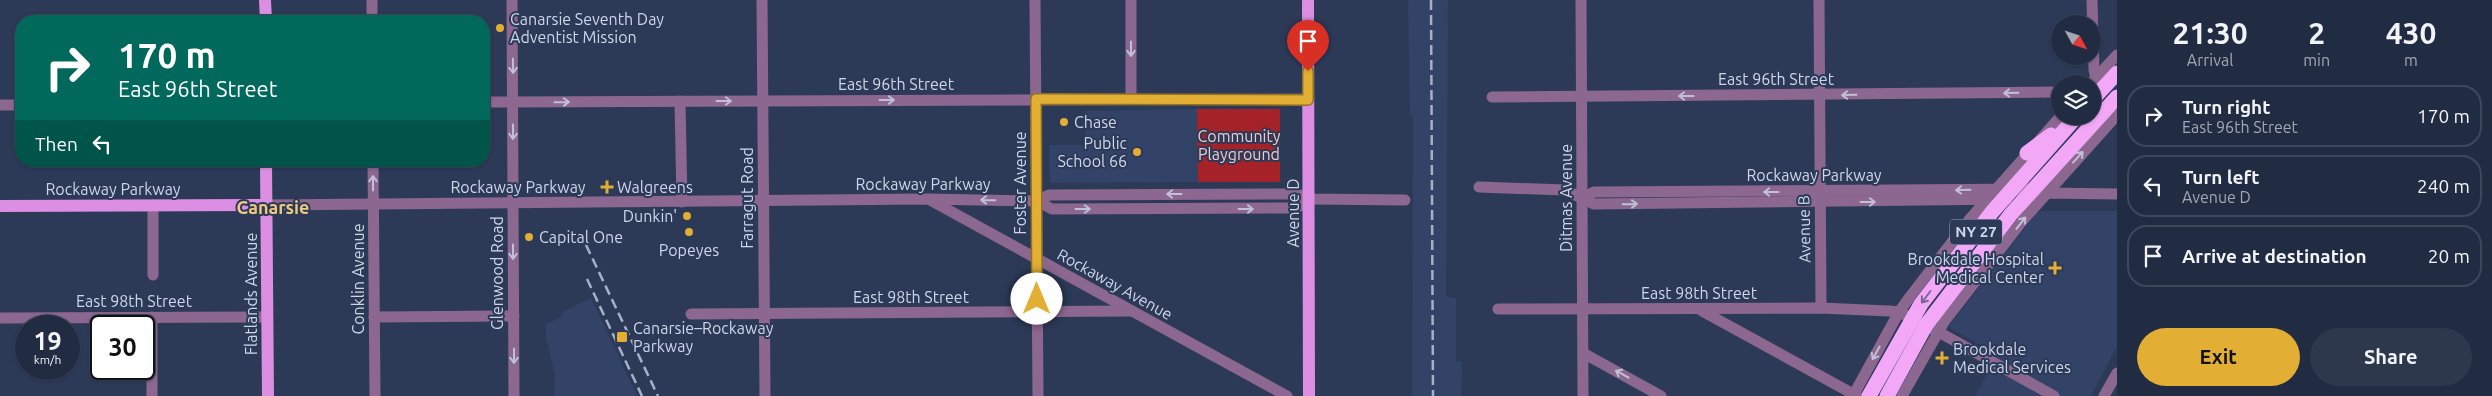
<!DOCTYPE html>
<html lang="en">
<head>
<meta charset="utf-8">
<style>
	body { margin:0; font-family:Ubuntu,sans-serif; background:#2d384d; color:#f1f3f6; height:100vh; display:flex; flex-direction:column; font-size:19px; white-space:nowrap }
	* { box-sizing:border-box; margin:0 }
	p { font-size:16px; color:#a2a7b2 }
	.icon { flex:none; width:28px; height:28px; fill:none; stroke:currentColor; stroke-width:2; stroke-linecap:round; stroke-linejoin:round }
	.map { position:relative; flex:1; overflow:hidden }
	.sheet { display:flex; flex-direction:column; background:#212c42; width:375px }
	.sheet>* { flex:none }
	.guide { position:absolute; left:15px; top:15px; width:475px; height:152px; border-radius:20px; box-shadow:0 1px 4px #0004,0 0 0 1px #3e485b; background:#00695c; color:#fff; overflow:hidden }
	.needle { width:32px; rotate:130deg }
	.tools { position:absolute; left:2051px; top:15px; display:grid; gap:10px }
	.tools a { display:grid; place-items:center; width:50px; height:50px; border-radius:50%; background:#212c42; box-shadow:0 1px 4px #0004,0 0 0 1px #3e485b; font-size:25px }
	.speed { position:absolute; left:15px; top:315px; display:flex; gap:10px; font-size:25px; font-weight:700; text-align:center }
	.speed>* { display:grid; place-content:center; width:65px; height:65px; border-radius:50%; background:#212c42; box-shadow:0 1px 4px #0004,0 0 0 1px #3e485b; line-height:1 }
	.speed small { font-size:12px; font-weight:400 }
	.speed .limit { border:2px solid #111; border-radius:8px; background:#fff; color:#111 }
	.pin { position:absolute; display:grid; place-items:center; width:42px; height:42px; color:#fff; margin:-51px -21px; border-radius:50% 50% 50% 0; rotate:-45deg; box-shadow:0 0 5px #0007 }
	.pin .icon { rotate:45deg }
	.me { position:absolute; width:55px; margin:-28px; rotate:0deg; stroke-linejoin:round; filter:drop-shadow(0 0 4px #0008) }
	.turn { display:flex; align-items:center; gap:18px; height:105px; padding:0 20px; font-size:22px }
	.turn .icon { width:65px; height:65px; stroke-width:2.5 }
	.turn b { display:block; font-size:35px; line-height:42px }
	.then { display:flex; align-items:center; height:48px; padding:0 20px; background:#0003; gap:10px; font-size:19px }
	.eta { display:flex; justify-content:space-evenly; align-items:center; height:85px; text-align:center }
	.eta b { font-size:30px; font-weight:700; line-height:35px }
	.cta { display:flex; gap:10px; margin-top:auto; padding:10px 20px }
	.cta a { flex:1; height:58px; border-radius:30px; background:#e2af34; color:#111; font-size:20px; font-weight:700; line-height:58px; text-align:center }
	.cta a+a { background:#2d384d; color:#f1f3f6 }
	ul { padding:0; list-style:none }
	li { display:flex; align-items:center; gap:15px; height:62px; margin:0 10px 8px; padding:0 10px; border:2px solid #3e485b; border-radius:20px }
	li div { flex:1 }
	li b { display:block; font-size:19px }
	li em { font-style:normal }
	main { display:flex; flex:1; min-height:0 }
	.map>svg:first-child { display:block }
	.built { fill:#324367 }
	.green { fill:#a42228 }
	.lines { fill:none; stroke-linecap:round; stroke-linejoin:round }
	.minor { stroke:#8c678f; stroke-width:11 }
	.major { stroke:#dc8fe2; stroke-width:12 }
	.highway { stroke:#f2a8f7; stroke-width:15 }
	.rail { stroke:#a6b0c6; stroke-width:2.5; stroke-dasharray:10 5; stroke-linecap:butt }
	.oneway { stroke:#c0c0d7 }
	.oneway2 { stroke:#7b6698 }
	.route-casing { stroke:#937222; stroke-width:12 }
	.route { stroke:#e2af34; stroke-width:9 }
	.poi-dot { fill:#e2af34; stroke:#2c3a58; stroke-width:2 }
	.labels { text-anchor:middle; stroke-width:4; stroke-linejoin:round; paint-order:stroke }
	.shield { fill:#2c3a58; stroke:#9da7be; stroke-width:1 }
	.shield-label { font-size:15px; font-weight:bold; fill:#cdd6e9 }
	.poi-label { font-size:16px; fill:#cdd6e9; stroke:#2c3a58; text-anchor:start }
	.street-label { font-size:16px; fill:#cdd6e9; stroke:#2c3a58 }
	.park-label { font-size:16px; fill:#edcbc8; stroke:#2c3a58 }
	.neighbourhood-label { font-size:18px; font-weight:bold; fill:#edc980; stroke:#2c3a58 }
</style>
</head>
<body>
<main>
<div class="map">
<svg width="2117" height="396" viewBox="0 0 2117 396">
	<rect width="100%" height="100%" fill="#2c3a58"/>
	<g class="built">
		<polygon points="1408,0 1448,0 1446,297 1456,298 1456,361 1462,362 1461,396 1412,396 1413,117 1410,116"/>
		<polygon points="1197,109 1198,182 1050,183 1049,145 1086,145 1085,111"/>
		<polygon points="2038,211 2117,211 2117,346 2091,396 1975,396 1998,354 1951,329 1949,326"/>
		<polygon points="591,298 637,396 554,396 555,373 546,338 546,324 563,316 561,313"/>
	</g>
	<polygon class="green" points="1197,109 1280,109 1280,182 1198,182"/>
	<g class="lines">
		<g class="minor">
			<polyline points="372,0 372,21"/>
			<polyline points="512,0 514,396"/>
			<polyline points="762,0 765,396"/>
			<polyline points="1035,0 1038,396"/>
			<polyline points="1131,0 1131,99"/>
			<polyline points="1581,0 1583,396"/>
			<polyline points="1819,0 1821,308"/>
			<polyline points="2092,0 2094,70 2099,92"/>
			<polyline points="2092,82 2117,55"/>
			<polyline points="1492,97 2060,92"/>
			<polyline points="680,101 682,202"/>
			<polyline points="484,102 1308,99"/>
			<polyline points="0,105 21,105"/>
			<polyline points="373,161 375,396"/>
			<polyline points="1479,187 1565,190 1594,204 2007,199"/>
			<polyline points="1582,198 1594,192 2038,189"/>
			<polyline points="2022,198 2046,193 2117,194"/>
			<polyline points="930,200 1287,396"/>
			<polyline points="1037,201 1052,209 1292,208 1298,207 1309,199"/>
			<polyline points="153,205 153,275"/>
			<polyline points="267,205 928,199 1037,201 1049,195 1298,194 1309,199 1405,200"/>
			<polyline points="1498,309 1821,308 1889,311 1899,312 1926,325 2054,396"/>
			<polyline points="1702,311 1857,396"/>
			<polyline points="691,314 1130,311"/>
			<polyline points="152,317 152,396"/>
			<polyline points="374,317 514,316"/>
			<polyline points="0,318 267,317"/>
			<polyline points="1583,353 1661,396"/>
			<polyline points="1853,396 1899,312 1909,298 1969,220 2061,116"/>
			<polyline points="1902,396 1944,322 2023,220 2117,115"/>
			<polyline points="2104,396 2117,373"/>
		</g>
		<g class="major">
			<polyline points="265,0 266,21"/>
			<polyline points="1308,0 1309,396"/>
			<polyline points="266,161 268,396"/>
			<polyline points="0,206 267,205"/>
		</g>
		<g class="highway">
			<polyline points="2092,100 2117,73"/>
			<polyline points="2027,153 2051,135"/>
			<polyline points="1869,396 1921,304 1992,212 2077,116"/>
			<polyline points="1887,396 1926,325 2011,214 2117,97"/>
		</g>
		<g class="rail">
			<polyline points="1431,0 1433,396"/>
			<polyline points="586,245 658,396"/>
			<polyline points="587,279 642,396"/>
		</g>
	</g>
	<defs><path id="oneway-shaft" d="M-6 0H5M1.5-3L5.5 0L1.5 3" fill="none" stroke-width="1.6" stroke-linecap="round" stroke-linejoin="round" transform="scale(1.25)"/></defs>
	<g class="oneway">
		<use href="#oneway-shaft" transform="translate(1131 49) rotate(90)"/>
		<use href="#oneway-shaft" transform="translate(513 66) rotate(89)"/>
		<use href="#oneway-shaft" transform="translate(2011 93) rotate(179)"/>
		<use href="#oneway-shaft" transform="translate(1849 95) rotate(179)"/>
		<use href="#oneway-shaft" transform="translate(1686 96) rotate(180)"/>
		<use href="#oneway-shaft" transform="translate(887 100)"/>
		<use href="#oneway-shaft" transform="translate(724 101)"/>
		<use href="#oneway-shaft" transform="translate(562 102) rotate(-1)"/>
		<use href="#oneway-shaft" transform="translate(513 132) rotate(90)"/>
		<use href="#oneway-shaft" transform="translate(2078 157) rotate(-48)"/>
		<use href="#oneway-shaft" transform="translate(373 183) rotate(-90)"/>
		<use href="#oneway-shaft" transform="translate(1963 190) rotate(179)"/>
		<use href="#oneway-shaft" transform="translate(1771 192) rotate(180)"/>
		<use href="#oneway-shaft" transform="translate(1174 194) rotate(180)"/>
		<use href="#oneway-shaft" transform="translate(988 200) rotate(-179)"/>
		<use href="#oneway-shaft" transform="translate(1868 202)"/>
		<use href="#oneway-shaft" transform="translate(1630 204) rotate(-1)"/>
		<use href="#oneway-shaft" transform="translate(1083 209)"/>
		<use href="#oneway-shaft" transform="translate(1246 209)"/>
		<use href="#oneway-shaft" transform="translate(2021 223) rotate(-52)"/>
		<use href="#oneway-shaft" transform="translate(513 252) rotate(90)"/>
		<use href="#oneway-shaft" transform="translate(1876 353) rotate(119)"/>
		<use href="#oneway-shaft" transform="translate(514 356) rotate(90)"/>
		<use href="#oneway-shaft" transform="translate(1622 374) rotate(-151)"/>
	</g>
	<use class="oneway2" href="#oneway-shaft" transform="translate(1926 297) rotate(127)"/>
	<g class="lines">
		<g class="route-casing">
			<polyline id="route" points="1037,299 1036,99 1308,100 1308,71"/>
		</g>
		<use href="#route" class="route"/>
	</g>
	<g class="poi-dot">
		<circle cx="500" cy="28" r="5"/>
		<circle cx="1064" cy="122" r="5"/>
		<circle cx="1137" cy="152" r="5"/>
		<path d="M604.5 179.5h5v5h5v5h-5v5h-5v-5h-5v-5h5z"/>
		<circle cx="687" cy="216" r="5"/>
		<circle cx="689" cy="232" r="5"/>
		<circle cx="529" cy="237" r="5"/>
		<path d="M2052.5 260.5h5v5h5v5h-5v5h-5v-5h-5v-5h5z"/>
		<rect x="616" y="331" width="12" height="12" rx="2.5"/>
		<path d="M1939.5 350.5h5v5h5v5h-5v5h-5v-5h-5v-5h5z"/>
	</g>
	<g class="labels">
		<rect class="shield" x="1950" y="219.5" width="52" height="25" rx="4"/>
		<g class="shield-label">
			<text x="1976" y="237">NY 27</text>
		</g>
		<g class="poi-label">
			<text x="510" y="25">Canarsie Seventh Day<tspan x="510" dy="18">Adventist Mission</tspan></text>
			<text x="1074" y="128">Chase</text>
			<text x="1127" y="149" text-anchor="end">Public<tspan x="1127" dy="18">School 66</tspan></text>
			<text x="617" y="193">Walgreens</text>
			<text x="677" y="222" text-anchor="end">Dunkin'</text>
			<text x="539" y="243">Capital One</text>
			<text x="689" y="256" text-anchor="middle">Popeyes</text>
			<text x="2044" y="265" text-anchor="end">Brookdale Hospital<tspan x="2044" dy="18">Medical Center</tspan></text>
			<text x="633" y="334">Canarsie–Rockaway<tspan x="633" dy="18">Parkway</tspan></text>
			<text x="1953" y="355">Brookdale<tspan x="1953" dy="18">Medical Services</tspan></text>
		</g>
		<g class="street-label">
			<text x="1776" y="85">East 96th Street</text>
			<text x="896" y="90">East 96th Street</text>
			<text x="1814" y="181">Rockaway Parkway</text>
			<text transform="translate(1020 183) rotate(-90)" y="6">Foster Avenue</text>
			<text x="923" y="190">Rockaway Parkway</text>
			<text x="518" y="193">Rockaway Parkway</text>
			<text x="113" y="195">Rockaway Parkway</text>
			<text transform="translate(747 198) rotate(-90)" y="6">Farragut Road</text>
			<text transform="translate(1566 198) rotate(-90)" y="6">Ditmas Avenue</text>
			<text transform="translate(1293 213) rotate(-90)" y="6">Avenue D</text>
			<text transform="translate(1804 229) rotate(-91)" y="6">Avenue B</text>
			<text transform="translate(497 273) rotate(-90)" y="6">Glenwood Road</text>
			<text transform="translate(358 279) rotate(-90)" y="6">Conklin Avenue</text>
			<text transform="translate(1115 284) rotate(29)" y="6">Rockaway Avenue</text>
			<text x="1699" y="299">East 98th Street</text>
			<text transform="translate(251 294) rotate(-90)" y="6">Flatlands Avenue</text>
			<text x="911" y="303">East 98th Street</text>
			<text x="134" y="307">East 98th Street</text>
		</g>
		<g class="park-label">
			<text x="1239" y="142">Community<tspan x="1239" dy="18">Playground</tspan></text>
		</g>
		<g class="neighbourhood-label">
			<text x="273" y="214">Canarsie</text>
		</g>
	</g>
</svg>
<div class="tools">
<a><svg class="needle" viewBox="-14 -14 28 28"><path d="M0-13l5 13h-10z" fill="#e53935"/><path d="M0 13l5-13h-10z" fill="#a2a7b2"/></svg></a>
<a><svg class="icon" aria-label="layers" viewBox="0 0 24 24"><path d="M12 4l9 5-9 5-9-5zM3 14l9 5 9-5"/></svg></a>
</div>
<div class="speed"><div>19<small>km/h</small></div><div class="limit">30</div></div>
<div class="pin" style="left:1308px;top:71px;background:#d93025"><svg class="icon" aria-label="arrive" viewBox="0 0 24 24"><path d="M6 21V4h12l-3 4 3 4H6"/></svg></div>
<svg class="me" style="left:1037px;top:299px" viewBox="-20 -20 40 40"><circle r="19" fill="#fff"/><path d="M0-13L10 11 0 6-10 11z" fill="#e2af34"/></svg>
<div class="guide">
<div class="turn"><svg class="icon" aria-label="right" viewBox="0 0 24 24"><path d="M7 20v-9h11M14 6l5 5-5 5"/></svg><div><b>170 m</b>East 96th Street</div></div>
<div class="then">Then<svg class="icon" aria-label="left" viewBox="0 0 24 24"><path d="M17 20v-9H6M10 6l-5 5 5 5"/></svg></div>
</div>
</div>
<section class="sheet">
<div class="eta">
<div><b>21:30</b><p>Arrival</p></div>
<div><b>2</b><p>min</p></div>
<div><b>430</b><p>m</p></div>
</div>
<ul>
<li><svg class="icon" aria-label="right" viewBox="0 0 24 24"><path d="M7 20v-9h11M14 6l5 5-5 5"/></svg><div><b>Turn right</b><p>East 96th Street</p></div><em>170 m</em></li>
<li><svg class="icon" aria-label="left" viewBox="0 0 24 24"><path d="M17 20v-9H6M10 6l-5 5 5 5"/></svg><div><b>Turn left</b><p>Avenue D</p></div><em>240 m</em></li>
<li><svg class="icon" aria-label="arrive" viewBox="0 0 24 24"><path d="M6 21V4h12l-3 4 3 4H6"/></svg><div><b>Arrive at destination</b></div><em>20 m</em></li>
</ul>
<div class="cta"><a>Exit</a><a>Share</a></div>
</section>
</main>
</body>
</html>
